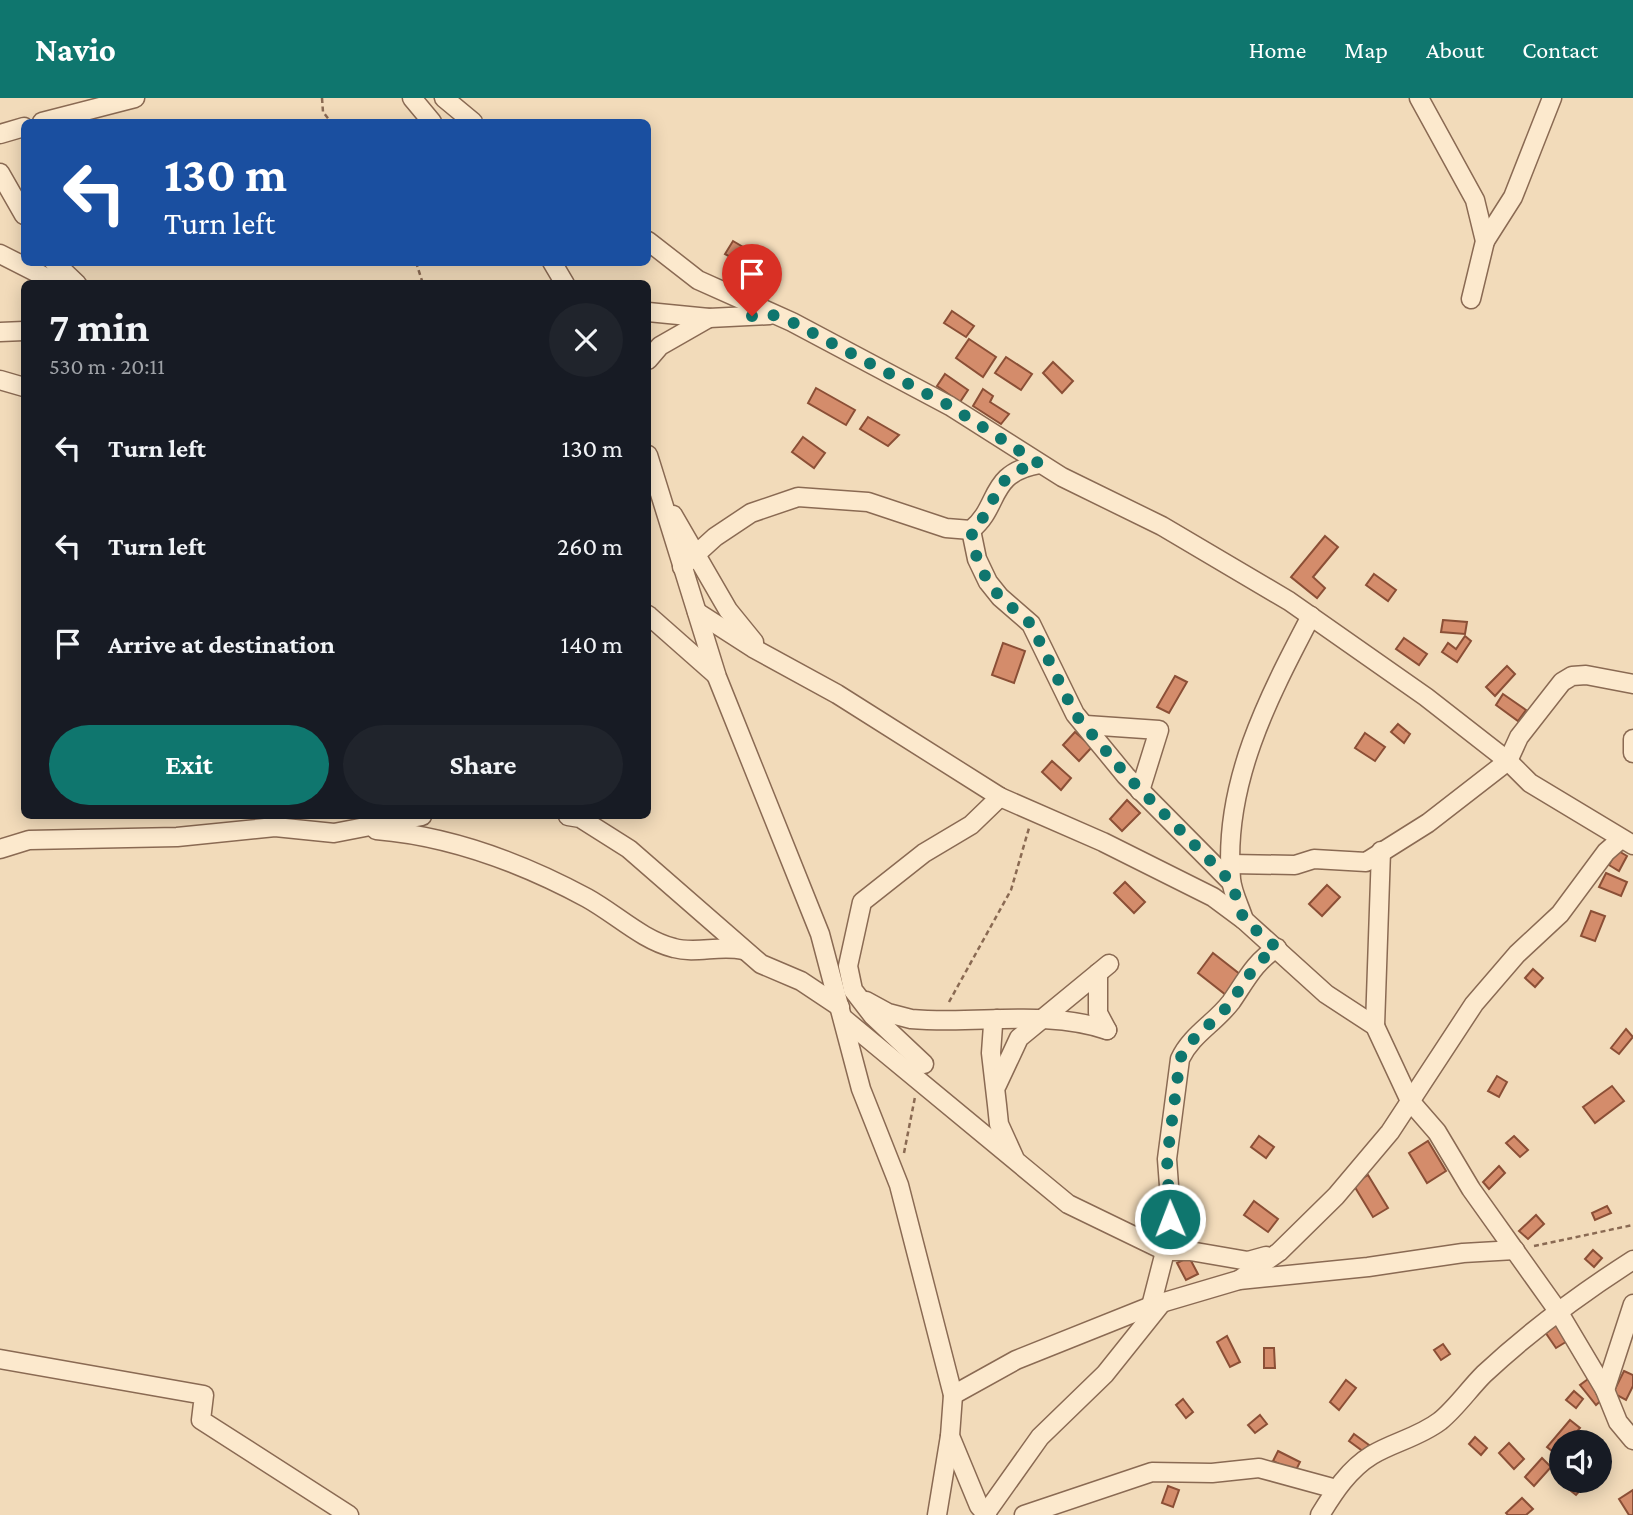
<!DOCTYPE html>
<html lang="en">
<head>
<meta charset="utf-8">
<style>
	body { margin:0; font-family:"Crimson Pro",serif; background:#20242c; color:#f1f3f6; height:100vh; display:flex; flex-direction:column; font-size:26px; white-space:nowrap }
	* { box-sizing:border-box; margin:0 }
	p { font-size:23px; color:#9ea1a6 }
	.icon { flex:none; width:38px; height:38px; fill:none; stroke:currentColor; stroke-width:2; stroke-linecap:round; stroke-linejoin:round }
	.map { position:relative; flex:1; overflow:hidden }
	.sheet { position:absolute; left:21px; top:182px; width:630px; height:539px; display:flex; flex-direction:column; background:#171b24; border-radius:10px; box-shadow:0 4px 18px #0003 }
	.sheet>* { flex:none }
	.guide { position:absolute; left:21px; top:21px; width:630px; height:147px; border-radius:10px; box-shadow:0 4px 18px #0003; background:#1a4fa0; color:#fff; overflow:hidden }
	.fabs { position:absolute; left:1549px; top:1332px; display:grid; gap:14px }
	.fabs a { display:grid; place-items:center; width:63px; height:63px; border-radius:50%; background:#171b24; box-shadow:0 4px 18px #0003; font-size:35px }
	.pin { position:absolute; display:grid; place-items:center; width:60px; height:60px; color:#fff; margin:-72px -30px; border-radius:50% 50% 50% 0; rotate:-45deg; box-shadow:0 0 7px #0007 }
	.pin .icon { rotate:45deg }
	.me { position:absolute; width:77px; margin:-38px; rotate:359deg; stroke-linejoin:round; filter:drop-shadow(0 0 5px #0008) }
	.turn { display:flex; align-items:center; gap:24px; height:147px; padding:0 28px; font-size:32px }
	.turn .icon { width:91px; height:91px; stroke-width:2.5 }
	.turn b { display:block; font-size:49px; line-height:60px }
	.round { display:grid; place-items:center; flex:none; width:74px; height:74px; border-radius:37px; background:#20242c }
	.head { display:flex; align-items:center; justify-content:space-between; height:119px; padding:0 28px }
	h1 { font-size:42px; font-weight:700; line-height:52px }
	.cta { display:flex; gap:14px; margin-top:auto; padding:14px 28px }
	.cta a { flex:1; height:80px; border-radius:42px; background:#0f766e; color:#fff; font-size:28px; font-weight:700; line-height:80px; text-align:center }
	.cta a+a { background:#20242c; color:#f1f3f6 }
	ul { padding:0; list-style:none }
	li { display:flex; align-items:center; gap:21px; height:98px; padding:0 28px }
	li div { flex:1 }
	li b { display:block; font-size:26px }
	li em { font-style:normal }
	header { display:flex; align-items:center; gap:42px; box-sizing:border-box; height:98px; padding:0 35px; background:#0f766e; color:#fff }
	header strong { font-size:33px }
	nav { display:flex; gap:38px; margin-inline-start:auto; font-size:24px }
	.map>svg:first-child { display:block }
	.building { fill:#d48c6b; stroke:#8b4f36; stroke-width:2 }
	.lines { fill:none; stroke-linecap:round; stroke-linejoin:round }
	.street-casing { stroke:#8a6a53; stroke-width:21 }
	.path { stroke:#8a6a53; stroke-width:2.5; stroke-dasharray:5 3.5; stroke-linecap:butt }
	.street { stroke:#fce9cd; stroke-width:18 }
	.route { stroke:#0f766e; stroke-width:12; stroke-dasharray:0 21.6 }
</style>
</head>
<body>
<header>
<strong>Navio</strong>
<nav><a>Home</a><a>Map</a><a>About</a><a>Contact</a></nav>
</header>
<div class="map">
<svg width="1633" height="1417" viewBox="0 0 1633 1417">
	<rect width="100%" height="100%" fill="#f2dbba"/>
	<g class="building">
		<polygon points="733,143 755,156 759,151 773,159 762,176 725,156"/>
		<polygon points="952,213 974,228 966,239 944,225"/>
		<polygon points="969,241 996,259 983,279 956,260"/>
		<polygon points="1006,259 1032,276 1021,292 995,275"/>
		<polygon points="1053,264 1073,283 1062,295 1043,275"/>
		<polygon points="945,276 968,292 960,304 937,288"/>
		<polygon points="816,290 855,312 846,327 808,305"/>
		<polygon points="983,291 993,298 990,304 1009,316 1001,326 973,308"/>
		<polygon points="868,319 899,337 888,348 860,331"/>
		<polygon points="803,339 825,355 814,370 792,354"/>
		<polygon points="1325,438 1338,449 1313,479 1325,490 1317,500 1291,479"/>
		<polygon points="1374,476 1396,492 1388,503 1366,487"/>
		<polygon points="1443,522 1467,524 1465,536 1441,534"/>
		<polygon points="1465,538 1471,543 1457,564 1442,554 1448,545 1456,551"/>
		<polygon points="1404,540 1427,556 1419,567 1396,551"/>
		<polygon points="1003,545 1025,553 1014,585 992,577"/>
		<polygon points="1507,568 1515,576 1495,598 1486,589"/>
		<polygon points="1175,578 1187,584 1169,615 1157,609"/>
		<polygon points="1503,596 1526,612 1518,623 1496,607"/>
		<polygon points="1398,626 1410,636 1404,645 1391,634"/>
		<polygon points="1075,634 1092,649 1079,663 1063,647"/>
		<polygon points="1365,635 1385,649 1375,663 1355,650"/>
		<polygon points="1052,663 1071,680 1061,692 1042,674"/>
		<polygon points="1127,702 1140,715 1122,733 1110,721"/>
		<polygon points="1617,752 1627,758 1619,773 1609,767"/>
		<polygon points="1606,775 1627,784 1621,798 1599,789"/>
		<polygon points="1125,784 1145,804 1134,815 1114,795"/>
		<polygon points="1327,787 1340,799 1322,818 1309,806"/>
		<polygon points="1591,813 1605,818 1595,843 1581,838"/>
		<polygon points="1213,855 1241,877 1226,897 1198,875"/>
		<polygon points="1533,871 1543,880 1535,889 1525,880"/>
		<polygon points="1626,931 1633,939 1619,956 1611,950"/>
		<polygon points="1497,978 1507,984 1499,999 1488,993"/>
		<polygon points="1612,988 1624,1003 1595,1025 1583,1009"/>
		<polygon points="1259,1038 1274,1049 1266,1060 1251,1049"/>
		<polygon points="1514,1038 1528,1052 1520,1059 1506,1045"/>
		<polygon points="1428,1043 1446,1073 1427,1085 1409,1055"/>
		<polygon points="1499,1068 1505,1075 1489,1091 1483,1084"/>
		<polygon points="1368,1077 1388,1110 1373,1119 1353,1086"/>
		<polygon points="1254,1103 1278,1121 1268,1134 1244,1117"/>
		<polygon points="1607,1108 1611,1115 1595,1122 1592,1115"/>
		<polygon points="1536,1117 1544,1126 1528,1141 1519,1133"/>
		<polygon points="1593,1152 1602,1160 1594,1169 1585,1161"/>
		<polygon points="1189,1159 1198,1176 1186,1182 1177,1165"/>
		<polygon points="1556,1222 1569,1242 1556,1250 1543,1231"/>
		<polygon points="1227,1238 1240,1264 1230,1269 1217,1244"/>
		<polygon points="1443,1246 1450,1256 1441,1262 1434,1252"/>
		<polygon points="1264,1250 1274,1250 1275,1270 1264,1270"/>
		<polygon points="1624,1273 1633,1277 1633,1288 1626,1302 1613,1295"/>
		<polygon points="1588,1281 1604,1300 1596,1307 1580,1287"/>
		<polygon points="1346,1282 1356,1290 1339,1312 1330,1304"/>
		<polygon points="1574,1293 1583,1301 1576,1310 1566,1302"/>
		<polygon points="1183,1301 1193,1314 1186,1320 1176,1307"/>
		<polygon points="1260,1317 1267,1326 1255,1335 1248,1327"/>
		<polygon points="1570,1322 1580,1330 1568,1344 1561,1344 1557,1357 1547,1349"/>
		<polygon points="1354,1336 1369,1347 1364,1354 1349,1343"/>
		<polygon points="1475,1339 1487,1350 1481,1357 1469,1346"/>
		<polygon points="1509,1345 1524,1361 1514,1371 1499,1355"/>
		<polygon points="1278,1353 1300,1364 1295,1374 1273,1363"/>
		<polygon points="1542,1360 1551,1369 1534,1388 1525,1379"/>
		<polygon points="1563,1382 1580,1382 1585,1387 1576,1397 1561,1385"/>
		<polygon points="1168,1388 1179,1392 1173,1409 1162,1405"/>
		<polygon points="1633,1392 1633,1417 1629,1417 1619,1401"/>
		<polygon points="1522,1400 1533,1411 1526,1417 1508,1417 1506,1415"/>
	</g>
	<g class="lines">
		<g class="street-casing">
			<g id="street">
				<polyline points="412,0 432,24"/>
				<polyline points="444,0 473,24"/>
				<polyline points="1419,0 1475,102 1485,143 1471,201"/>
				<polyline points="42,24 135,0"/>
				<polyline points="0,36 24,29"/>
				<polyline points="0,75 24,117"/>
				<polyline points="648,143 698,182 792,224 950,308 1062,379 1162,428 1289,503 1426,599 1508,663 1530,685 1633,747"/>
				<polyline points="1485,143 1513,99 1552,0"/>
				<polyline points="0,156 59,186"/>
				<polyline points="54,164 77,186"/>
				<polyline points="552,164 565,186"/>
				<polyline points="648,214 709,220 770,217"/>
				<polyline points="0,234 24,233"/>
				<polyline points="648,262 660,248 709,220"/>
				<polyline points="0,282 24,289"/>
				<polyline points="648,357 717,579 820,836 861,991 899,1087 925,1188 953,1297 950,1338 979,1408 987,1417"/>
				<polyline points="673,417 728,512 754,544"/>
				<polyline points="971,432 977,461 988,484 1000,499 1031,526 1075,616 1126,678 1231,784"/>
				<path d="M682 469 715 439 751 415 798 399 868 404 946 430 971 432C1001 408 987 375 1040 366"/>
				<polyline points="697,514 753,550 837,596 1000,699 1103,744 1213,799 1244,822 1326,896 1375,928 1410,1003 1437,1034 1471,1091 1558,1213 1605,1292 1618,1324 1633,1342"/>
				<polyline points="648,517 716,577"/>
				<polyline points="1086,627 1159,632 1140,693"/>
				<polyline points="1633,641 1633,655"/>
				<polyline points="568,718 580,720 629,751 761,866 801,883 840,909"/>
				<path d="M376 732C450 738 522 765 587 800 616 816 642 842 674 850 695 856 720 847 743 852"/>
				<polyline points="0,751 29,742 177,739 275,729 334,735 422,718"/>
				<polyline points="1231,766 1295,767 1314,761 1366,764 1428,725 1508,663 1519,639 1562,584 1572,578 1586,577 1633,586"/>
				<path d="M1244 822C1240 809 1232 794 1231 781 1223 686 1268 600 1311 518"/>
				<polyline points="1098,875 1098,915 1107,932"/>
				<path d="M866 903 888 915 911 921C976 927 1044 911 1107 932"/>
				<polyline points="843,920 1068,1106 1165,1153 1190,1153 1248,1163 1266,1158"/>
				<polyline points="997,921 993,927 991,955 997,1007 999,1026 1014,1059"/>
				<polyline points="1375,928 1381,753"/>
				<polyline points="924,966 873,918 853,892 848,868 862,804 924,755 971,727 1000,699"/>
				<polyline points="997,987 1019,940 1109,866"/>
				<polyline points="1239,1182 1279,1154 1336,1098 1390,1034 1474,906 1517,856 1560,816 1606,754 1621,741"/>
				<path d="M1151 1208 1168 1142 1170 1101 1167 1061 1180 961C1191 937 1215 925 1231 904 1245 884 1255 863 1277 850"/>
				<polyline points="0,1261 204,1297 201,1322 349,1417"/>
				<polyline points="1605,1292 1633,1206"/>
				<polyline points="953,1297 1016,1262 1151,1208 1239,1182 1368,1169 1463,1155 1515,1152"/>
				<polyline points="986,1415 1040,1339 1105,1276 1161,1206"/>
				<polyline points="937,1417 950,1338"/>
				<polyline points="1024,1417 1152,1374 1212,1375 1259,1370 1336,1391"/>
				<path d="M1320 1417C1334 1394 1349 1371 1372 1357 1394 1344 1419 1339 1440 1323 1456 1310 1469 1291 1484 1276 1530 1233 1580 1196 1633 1162"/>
			</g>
		</g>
		<g class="path">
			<polyline points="322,0 323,14 331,24"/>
			<polyline points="416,164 423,186"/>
			<polyline points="949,904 1011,792 1029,730"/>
			<polyline points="904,1055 915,999"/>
			<polyline points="1534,1148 1633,1127"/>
		</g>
		<use href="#street" class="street"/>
	</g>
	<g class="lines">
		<path class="route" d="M752 218 773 217 792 224 950 308 1040 366C987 375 1001 409 971 432L977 461 988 484 1000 499 1031 526 1075 616 1126 677 1231 784 1244 822 1277 850C1255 863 1245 884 1231 904 1215 925 1191 937 1180 961L1167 1061 1170 1121"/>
	</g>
</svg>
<div class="fabs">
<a><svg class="icon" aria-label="sound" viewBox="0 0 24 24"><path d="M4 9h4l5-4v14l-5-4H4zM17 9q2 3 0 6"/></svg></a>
</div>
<div class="pin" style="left:752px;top:218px;background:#d93025"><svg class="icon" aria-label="arrive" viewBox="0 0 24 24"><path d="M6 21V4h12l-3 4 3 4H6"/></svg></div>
<svg class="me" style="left:1170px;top:1121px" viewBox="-20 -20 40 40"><circle r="17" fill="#0f766e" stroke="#fff" stroke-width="3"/><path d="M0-11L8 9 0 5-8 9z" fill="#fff"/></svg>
<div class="guide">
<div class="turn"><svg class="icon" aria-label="left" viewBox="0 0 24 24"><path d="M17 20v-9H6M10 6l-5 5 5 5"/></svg><div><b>130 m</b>Turn left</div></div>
</div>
<section class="sheet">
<div class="head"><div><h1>7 min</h1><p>530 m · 20:11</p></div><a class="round"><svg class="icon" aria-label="close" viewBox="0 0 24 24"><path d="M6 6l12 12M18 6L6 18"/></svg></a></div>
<ul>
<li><svg class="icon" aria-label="left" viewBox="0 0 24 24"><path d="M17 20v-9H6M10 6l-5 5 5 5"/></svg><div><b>Turn left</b></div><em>130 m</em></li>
<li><svg class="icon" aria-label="left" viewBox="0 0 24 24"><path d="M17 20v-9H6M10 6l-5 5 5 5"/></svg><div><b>Turn left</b></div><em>260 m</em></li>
<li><svg class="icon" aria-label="arrive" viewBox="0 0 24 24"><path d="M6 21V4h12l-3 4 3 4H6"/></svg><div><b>Arrive at destination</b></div><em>140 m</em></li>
</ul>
<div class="cta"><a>Exit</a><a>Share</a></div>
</section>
</div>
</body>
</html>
